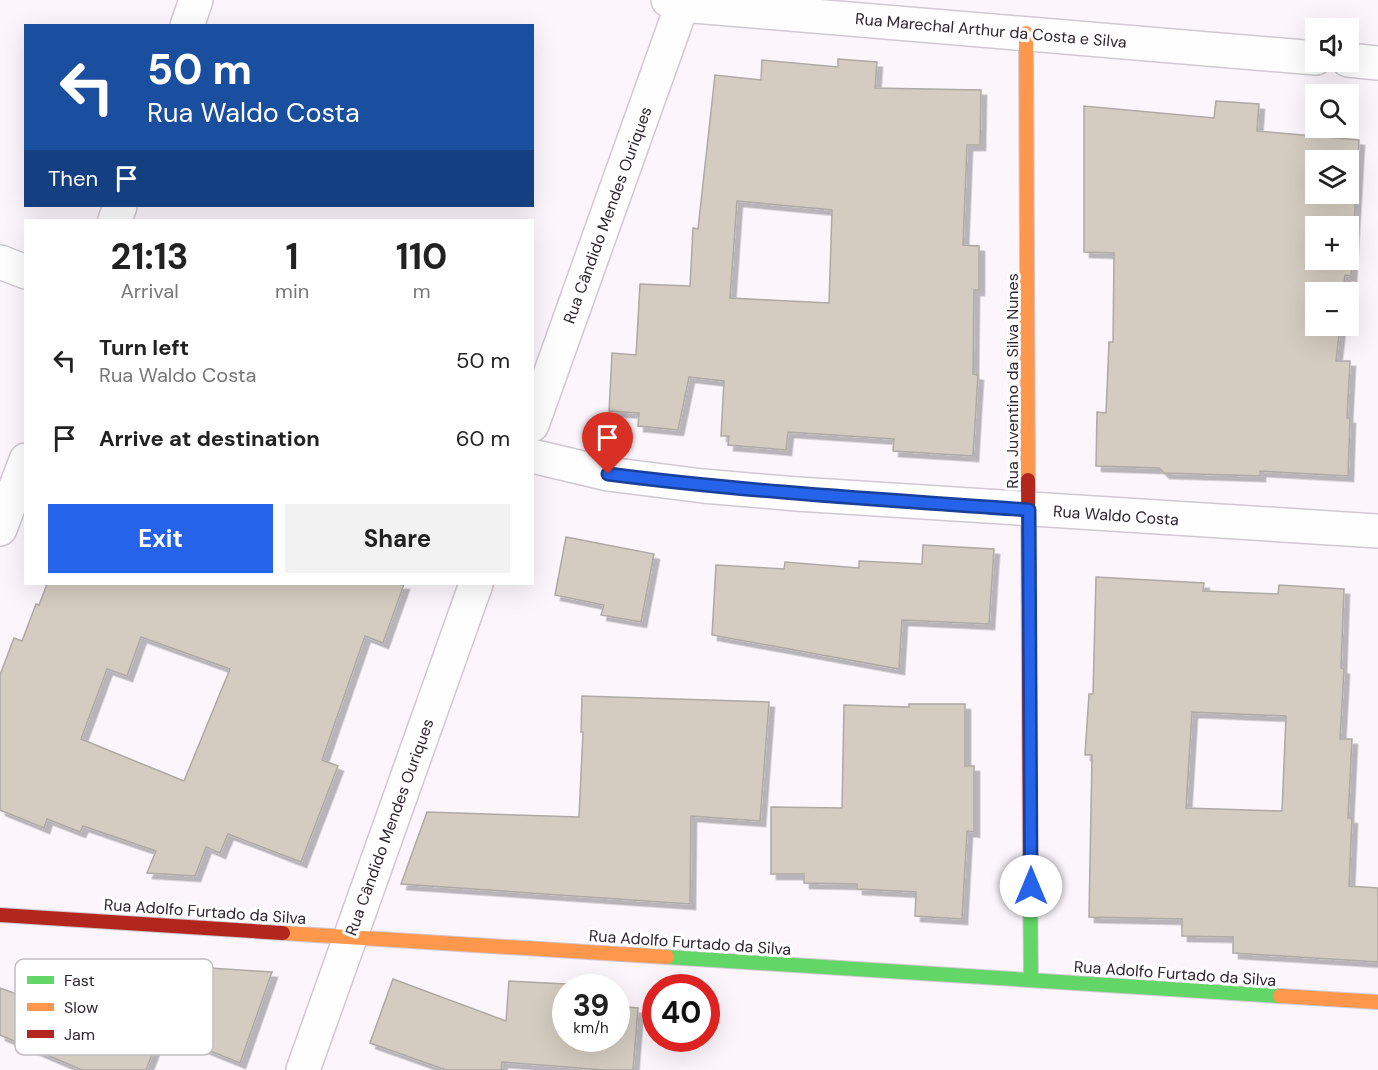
<!DOCTYPE html>
<html lang="en">
<head>
<meta charset="utf-8">
<style>
	body { margin:0; font-family:"DM Sans",sans-serif; background:#f2f2f2; color:#222; height:100vh; display:flex; flex-direction:column; font-size:22px; white-space:nowrap }
	* { box-sizing:border-box; margin:0 }
	p { font-size:20px; color:#767676 }
	.icon { flex:none; width:33px; height:33px; fill:none; stroke:currentColor; stroke-width:2; stroke-linecap:round; stroke-linejoin:round }
	.map { position:relative; flex:1; overflow:hidden }
	.panel { position:absolute; left:24px; top:219px; width:510px; height:366px; display:flex; flex-direction:column; background:#fff; border-radius:0px; box-shadow:0 6px 24px #0002 }
	.panel>* { flex:none }
	.banner { position:absolute; left:24px; top:24px; width:510px; height:183px; border-radius:0px; box-shadow:0 6px 24px #0002; background:#1a4fa0; color:#fff; overflow:hidden }
	.fabs { position:absolute; left:1305px; top:18px; display:grid; gap:12px }
	.fabs a { display:grid; place-items:center; width:54px; height:54px; border-radius:0px; background:#fff; box-shadow:0 6px 24px #0002; font-size:30px }
	.speed { position:absolute; left:552px; top:974px; display:flex; gap:12px; font-size:30px; font-weight:700; text-align:center }
	.speed>* { display:grid; place-content:center; width:78px; height:78px; border-radius:50%; background:#fff; box-shadow:0 6px 24px #0002; line-height:1 }
	.speed small { font-size:15px; font-weight:400 }
	.speed .limit { border:9px solid #d22; background:#fff; color:#111 }
	.pin { position:absolute; display:grid; place-items:center; width:51px; height:51px; color:#fff; margin:-62px -26px; border-radius:50% 50% 50% 0; rotate:-45deg; box-shadow:0 0 6px #0007 }
	.pin .icon { rotate:45deg }
	.me { position:absolute; width:66px; margin:-33px; rotate:0deg; stroke-linejoin:round; filter:drop-shadow(0 0 4px #0008) }
	.turn { display:flex; align-items:center; gap:21px; height:126px; padding:0 24px; font-size:27px }
	.turn .icon { width:78px; height:78px; stroke-width:2.5 }
	.turn b { display:block; font-size:42px; line-height:51px }
	.then { display:flex; align-items:center; height:57px; padding:0 24px; background:#0003; gap:12px; font-size:22px }
	.eta { display:flex; justify-content:space-evenly; align-items:center; height:102px; text-align:center }
	.eta b { font-size:36px; font-weight:700; line-height:42px }
	.cta { display:flex; gap:12px; margin-top:auto; padding:12px 24px }
	.cta a { flex:1; height:69px; border-radius:0px; background:#2563eb; color:#fff; font-size:24px; font-weight:700; line-height:69px; text-align:center }
	.cta a+a { background:#f2f2f2; color:#222 }
	ul { padding:0; list-style:none }
	li { display:flex; align-items:center; gap:18px; height:78px; padding:0 24px }
	li div { flex:1 }
	li b { display:block; font-size:22px }
	li em { font-style:normal }
	.map>svg:first-child { display:block }
	.building { fill:#d4ccc0; stroke:#aea9a5; stroke-width:1.5; fill-rule:evenodd; filter:url(#shadow) }
	.lines { fill:none; stroke-linecap:round; stroke-linejoin:round }
	.street-casing { stroke:#d1c8d1; stroke-width:36 }
	.fast-casing { stroke:#d1c8d1; stroke-width:16 }
	.slow-casing { stroke:#d1c8d1; stroke-width:16 }
	.jam-casing { stroke:#d1c8d1; stroke-width:16 }
	.street { stroke:#fffeff; stroke-width:33 }
	.fast { stroke:#63d668; stroke-width:14 }
	.slow { stroke:#ff974d; stroke-width:14 }
	.jam { stroke:#b3261e; stroke-width:14 }
	.route-casing { stroke:#184099; stroke-width:15 }
	.route { stroke:#2563eb; stroke-width:10 }
	.labels { text-anchor:middle; stroke-width:6; stroke-linejoin:round; paint-order:stroke }
	.street-label { font-size:16px; fill:#2f242f; stroke:#fff }
	.key { fill:#fff; stroke:#c1bdc1; stroke-width:1.5 }
	.key-label { font-size:16px; fill:#2f242f }
</style>
</head>
<body>
<div class="map">
<svg width="1378" height="1070" viewBox="0 0 1378 1070">
	<defs>
		<filter id="shadow"><feDropShadow dx="5.5" dy="5.5" stdDeviation="0" flood-color="#0004"/></filter>
	</defs>
	<rect width="100%" height="100%" fill="#fcf6fc"/>
	<g class="building">
		<path d="M838 59 877 62 875 88 981 90 980 145H967L963 245 979 246V290H974L973 374 978 375 973 456 893 451 894 439 788 432 786 450 728 445 729 436H721L724 381 689 377 678 430 638 426 639 413 609 411 612 353 636 355 640 284 690 286 693 228 698 229 715 75 761 80 762 60 838 67ZM737 201 832 210 829 303 730 298Z"/>
		<path d="M1216 101 1259 104 1257 131 1359 140 1351 276 1345 275 1343 292H1316V326H1340L1336 361H1350L1347 418H1350L1348 476 1260 471V476L1164 473 1159 468 1096 466 1097 412 1106 413 1109 342H1113L1114 253 1084 252V106L1214 118ZM1316 160H1348V194H1316ZM1316 226H1348V260H1316Z"/>
		<polygon points="566,537 654,554 641,622 601,615 604,605 555,595"/>
		<polygon points="923,545 994,549 989,624 902,620 899,669 712,635 716,565 784,569 785,562 859,568 859,561 922,564"/>
		<path d="M1096 577 1204 583 1203 591 1278 594 1279 585 1344 589 1341 668 1344 669 1340 739H1352L1348 818H1352L1349 886 1378 888V962L1233 953V937L1182 936V919L1089 917 1092 755H1085L1089 694H1093ZM1192 712 1286 716 1282 811 1186 808Z"/>
		<path d="M47 584H404L383 643 365 636 322 760 338 766 301 862 228 834 220 853 206 847 195 876 147 873 156 851 83 826 80 832 47 819 44 828 0 810V675L14 638 22 641 36 604 39 605ZM141 637 230 669 184 781 81 739 107 669 127 676Z"/>
		<polygon points="582,696 769,702 760,821 691,816 690,904 401,884 427,812 579,817 583,732 581,732"/>
		<polygon points="909,704 965,704 965,766 974,766 974,832 967,831 962,919 915,916 916,892 857,889 857,884 804,883 804,874 771,874 771,807 842,808 844,705 909,707"/>
		<polygon points="145,964 190,981 195,967 272,972 240,1063 161,1031 146,1070 82,1070 0,1035 0,988 61,1010 65,1000 105,1017 107,1014 123,1020"/>
		<polygon points="393,979 506,1021 509,981 566,984 566,1038 616,1038 616,1006 638,1008 633,1070 605,1070 502,1062 501,1070 446,1070 370,1043"/>
	</g>
	<g class="lines">
		<g class="street-casing">
			<g id="street">
				<polyline points="668,0 682,5 1316,58"/>
				<polyline points="187,26 196,0"/>
				<polyline points="1348,60 1378,63"/>
				<polyline points="115,220 120,206"/>
				<polyline points="0,262 26,272"/>
				<polyline points="532,425 682,5"/>
				<polyline points="532,456 608,474 703,486 797,494 1378,531"/>
				<polyline points="0,529 26,460"/>
				<polyline points="303,1070 476,584"/>
			</g>
		</g>
		<g class="fast-casing">
			<g id="fast">
				<polyline points="1030,873 1031,980"/>
				<polyline points="667,957 1280,996"/>
			</g>
		</g>
		<g class="slow-casing">
			<g id="slow">
				<polyline points="1026,33 1028,480"/>
				<polyline points="283,933 667,957"/>
				<polyline points="1280,996 1378,1002"/>
			</g>
		</g>
		<g class="jam-casing">
			<g id="jam">
				<polyline points="1028,480 1030,873"/>
				<polyline points="0,915 283,933"/>
			</g>
		</g>
		<use href="#street" class="street"/>
		<use href="#fast" class="fast"/>
		<use href="#slow" class="slow"/>
		<use href="#jam" class="jam"/>
	</g>
	<g class="lines">
		<g class="route-casing">
			<path id="route" d="M608 474C748 492 889 500 1029 510L1031 886"/>
		</g>
		<use href="#route" class="route"/>
	</g>
	<g class="labels">
		<g class="street-label">
			<text transform="translate(991 30) rotate(5)" y="6">Rua Marechal Arthur da Costa e Silva</text>
			<text transform="translate(607 215) rotate(-70)" y="6">Rua Cândido Mendes Ouriques</text>
			<text transform="translate(1012 381) rotate(-90)" y="6">Rua Juventino da Silva Nunes</text>
			<text transform="translate(1116 515) rotate(4)" y="6">Rua Waldo Costa</text>
			<text transform="translate(389 827) rotate(-70)" y="6">Rua Cândido Mendes Ouriques</text>
			<text transform="translate(205 911) rotate(4)" y="6">Rua Adolfo Furtado da Silva</text>
			<text transform="translate(690 942) rotate(4)" y="6">Rua Adolfo Furtado da Silva</text>
			<text transform="translate(1175 973) rotate(4)" y="6">Rua Adolfo Furtado da Silva</text>
		</g>
	</g>
	<rect x="15" y="959" width="198" height="96" rx="9" class="key"/>
	<rect x="27" y="976" width="27" height="8" fill="#63d668"/>
	<rect x="27" y="1003" width="27" height="8" fill="#ff974d"/>
	<rect x="27" y="1030" width="27" height="8" fill="#b3261e"/>
	<g class="key-label">
		<text x="64" y="986">Fast</text>
		<text x="64" y="1013">Slow</text>
		<text x="64" y="1040">Jam</text>
	</g>
</svg>
<div class="fabs">
<a><svg class="icon" aria-label="sound" viewBox="0 0 24 24"><path d="M4 9h4l5-4v14l-5-4H4zM17 9q2 3 0 6"/></svg></a>
<a><svg class="icon" aria-label="search" viewBox="0 0 24 24"><circle cx="10" cy="10" r="6"/><path d="M15 15l6 6"/></svg></a>
<a><svg class="icon" aria-label="layers" viewBox="0 0 24 24"><path d="M12 4l9 5-9 5-9-5zM3 14l9 5 9-5"/></svg></a>
<a>+</a>
<a>−</a>
</div>
<div class="speed"><div>39<small>km/h</small></div><div class="limit">40</div></div>
<div class="pin" style="left:608px;top:474px;background:#d93025"><svg class="icon" aria-label="arrive" viewBox="0 0 24 24"><path d="M6 21V4h12l-3 4 3 4H6"/></svg></div>
<svg class="me" style="left:1031px;top:886px" viewBox="-20 -20 40 40"><circle r="19" fill="#fff"/><path d="M0-13L10 11 0 6-10 11z" fill="#2563eb"/></svg>
<div class="banner">
<div class="turn"><svg class="icon" aria-label="left" viewBox="0 0 24 24"><path d="M17 20v-9H6M10 6l-5 5 5 5"/></svg><div><b>50 m</b>Rua Waldo Costa</div></div>
<div class="then">Then<svg class="icon" aria-label="arrive" viewBox="0 0 24 24"><path d="M6 21V4h12l-3 4 3 4H6"/></svg></div>
</div>
<section class="panel">
<div class="eta">
<div><b>21:13</b><p>Arrival</p></div>
<div><b>1</b><p>min</p></div>
<div><b>110</b><p>m</p></div>
</div>
<ul>
<li><svg class="icon" aria-label="left" viewBox="0 0 24 24"><path d="M17 20v-9H6M10 6l-5 5 5 5"/></svg><div><b>Turn left</b><p>Rua Waldo Costa</p></div><em>50 m</em></li>
<li><svg class="icon" aria-label="arrive" viewBox="0 0 24 24"><path d="M6 21V4h12l-3 4 3 4H6"/></svg><div><b>Arrive at destination</b></div><em>60 m</em></li>
</ul>
<div class="cta"><a>Exit</a><a>Share</a></div>
</section>
</div>
</body>
</html>
